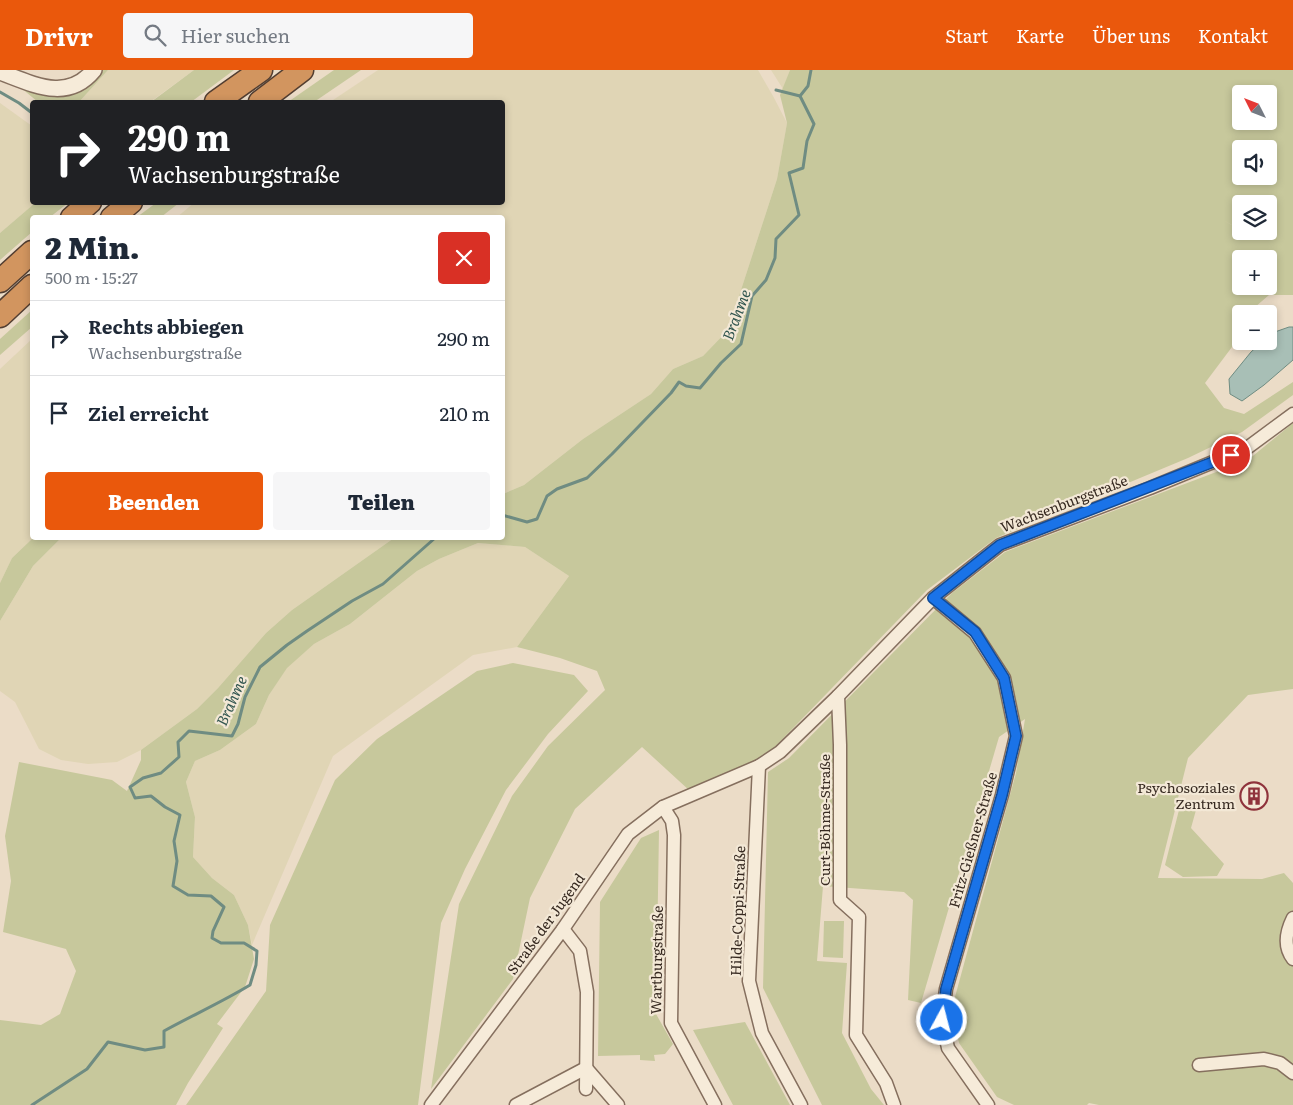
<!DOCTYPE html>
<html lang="de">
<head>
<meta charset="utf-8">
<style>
	body { margin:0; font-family:Literata,serif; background:#f6f6f7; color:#1f2937; height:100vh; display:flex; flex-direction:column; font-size:19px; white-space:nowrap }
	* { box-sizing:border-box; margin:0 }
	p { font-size:16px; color:#747a83 }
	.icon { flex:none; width:28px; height:28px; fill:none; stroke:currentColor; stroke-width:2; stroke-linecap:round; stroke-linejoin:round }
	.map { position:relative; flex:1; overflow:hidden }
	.details { position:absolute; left:30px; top:145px; width:475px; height:325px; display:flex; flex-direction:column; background:#fff; border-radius:5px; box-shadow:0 2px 8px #0003 }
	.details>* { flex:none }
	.hud { position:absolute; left:30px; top:30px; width:475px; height:105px; border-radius:5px; box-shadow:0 2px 8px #0003; background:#202124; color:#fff; overflow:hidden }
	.needle { width:32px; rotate:312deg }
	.fabs { position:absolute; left:1232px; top:15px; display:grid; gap:10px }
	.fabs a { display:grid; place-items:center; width:45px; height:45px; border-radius:5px; background:#fff; box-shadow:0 2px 8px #0003; font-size:25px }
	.pin { position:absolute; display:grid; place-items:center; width:42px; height:42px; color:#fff; margin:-21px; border:2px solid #fff; border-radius:50%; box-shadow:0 1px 5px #0007 }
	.me { position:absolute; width:55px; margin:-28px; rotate:7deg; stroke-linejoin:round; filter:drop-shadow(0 0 4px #0008) }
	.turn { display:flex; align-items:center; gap:18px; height:105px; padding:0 15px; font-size:22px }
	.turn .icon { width:65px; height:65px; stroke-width:2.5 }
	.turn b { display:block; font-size:35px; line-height:42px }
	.round { display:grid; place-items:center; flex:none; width:52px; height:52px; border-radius:5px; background:#f6f6f7 }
	.headline { display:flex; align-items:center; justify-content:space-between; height:85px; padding:0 15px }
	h1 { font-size:30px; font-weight:800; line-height:38px }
	.button { display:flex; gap:10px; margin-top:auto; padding:10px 15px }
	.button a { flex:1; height:58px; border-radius:5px; background:#ea580c; color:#fff; font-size:20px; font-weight:800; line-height:58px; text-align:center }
	.button a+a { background:#f6f6f7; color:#1f2937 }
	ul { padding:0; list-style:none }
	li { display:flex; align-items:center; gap:15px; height:75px; padding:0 15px; border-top:1px solid #e0e1e3 }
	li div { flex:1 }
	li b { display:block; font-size:19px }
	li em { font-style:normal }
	header { display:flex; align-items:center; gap:30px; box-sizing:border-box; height:70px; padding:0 25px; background:#ea580c; color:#fff }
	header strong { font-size:24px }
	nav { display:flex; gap:28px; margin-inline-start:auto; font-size:18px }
	.search { width:350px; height:45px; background:#f6f6f7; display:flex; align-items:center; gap:12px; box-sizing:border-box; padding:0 18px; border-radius:5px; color:#747a83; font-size:19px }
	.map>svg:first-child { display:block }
	.farmland { fill:#e0d5b5 }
	.green { fill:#c7c89c; fill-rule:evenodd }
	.water { fill:#a8bfb6; stroke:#6f8c82 }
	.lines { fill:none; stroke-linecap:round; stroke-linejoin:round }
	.stream { stroke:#6f8c82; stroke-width:3 }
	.minor-casing { stroke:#856f5e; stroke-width:15 }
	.tertiary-casing { stroke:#856f5e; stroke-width:18 }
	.motorway-casing { stroke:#533e31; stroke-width:25 }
	.minor { stroke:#f6ebd9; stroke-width:12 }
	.tertiary { stroke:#f6ebd9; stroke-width:15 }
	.motorway { stroke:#d2955f; stroke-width:22 }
	.route-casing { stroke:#114b97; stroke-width:12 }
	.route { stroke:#1a73e8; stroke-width:9 }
	.labels { text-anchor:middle; stroke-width:4.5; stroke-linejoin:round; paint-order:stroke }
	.street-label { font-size:14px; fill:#362920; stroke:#f3e8d6 }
	.poi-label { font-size:14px; fill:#362920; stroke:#f3e8d6; text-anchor:end }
	.water-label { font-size:15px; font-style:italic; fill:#31554f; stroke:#f3e8d6 }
</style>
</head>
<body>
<header>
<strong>Drivr</strong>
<div class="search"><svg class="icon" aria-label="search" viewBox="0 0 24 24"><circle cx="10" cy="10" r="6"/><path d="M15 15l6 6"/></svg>Hier suchen</div>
<nav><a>Start</a><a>Karte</a><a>Über uns</a><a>Kontakt</a></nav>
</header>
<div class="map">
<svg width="1293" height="1035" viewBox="0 0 1293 1035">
	<rect width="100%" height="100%" fill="#ebdcc7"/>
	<g class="farmland">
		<polygon points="108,0 194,0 150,32 79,32"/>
		<polygon points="378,0 758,0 773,26 787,53 777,109 728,260 703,286 673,299 651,324 583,369 524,415 503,424 502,148 176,148 195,132 502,132 502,32 330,32"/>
		<polygon points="771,0 790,0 783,19"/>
		<polygon points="0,33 32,56 32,132 35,133 0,163"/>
		<polygon points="32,269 33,468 12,488 0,513 0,299"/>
		<polygon points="61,468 394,468 292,540 266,563 218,618 197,639 141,680 117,692 88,694 61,690 39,679 15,632 0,621 0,551 33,496"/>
		<polygon points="478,473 525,477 569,506 517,577 473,585 333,686 252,875 248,855 234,825 212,808 193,787 195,747 186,712 195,691 220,680 256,654 269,625 287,597 314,574 350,554 417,501 439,489"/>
	</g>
	<g class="green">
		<path d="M102 0H108L79 32H38L14 12C49 24 78 38 102 0Z"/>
		<polygon points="194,0 234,0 191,32 151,32"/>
		<polygon points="334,0 361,0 314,32 288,32"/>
		<path d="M790 0H1293V225H1269L1247 244H1241V250L1235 261V273L1205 313 1224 338 1244 344 1293 312V325L1242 362 1188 388 996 468 927 520 768 684 690 721 642 677 575 739 530 828 513 909 431 1019 459 834 512 726 548 676 605 620 597 601 560 588 517 577 569 506 525 477 478 473 439 489 417 501 350 554 314 574 287 598 269 625 256 654 220 680 195 691 186 712 195 747 193 787 212 808 234 825 248 855 254 889 245 917 217 954 223 958 188 1013 176 1035H0V950L41 955 60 944 76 901 66 879 3 862 11 811 5 766 19 692 112 710 127 721 141 690V680L197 639 218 618 266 563 292 540 394 468H502L503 424 524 415 583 369 651 324 673 299 703 286 728 260 777 109 787 53 780 25ZM1241 24H1269V51H1241ZM1241 79H1269V106H1241ZM1241 134H1269V161L1244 162 1223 150 1241 160ZM1241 189H1269V216H1241Z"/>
		<polygon points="35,133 68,133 50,147 32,148 32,162 0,190 0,163"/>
		<polygon points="156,133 179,133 161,147 137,147"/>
		<polygon points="32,240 32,257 0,285 0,269"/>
		<polygon points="1293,353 1293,619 1248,625 1188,688 1158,808 1262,809 1284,803 1293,813 1293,1035 1099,1035 1089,1033 1087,1035 1014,1035 997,1027 959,973 952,938 1016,703 1025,649 999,667 921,933 908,930 913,830 904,822 823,816 817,891 847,893 842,963 871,1019 884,1035 822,1035 763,918 768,702 789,688 952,523 1005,482 1248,390"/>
		<polygon points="33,468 61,468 33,496 0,551 0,513 12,488"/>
		<polygon points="513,593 574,605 588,621 548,664 506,720 465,799 441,853 418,1035 186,1035 266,921 270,855 335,710 377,669 477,601"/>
		<polygon points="1179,740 1196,740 1191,758 1224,794 1217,806 1183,807 1165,795"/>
		<polygon points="659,760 656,944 673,974 665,984 654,985 655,991 640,990 640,985 598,986 600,832 641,768"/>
		<polygon points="824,851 844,851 843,888 823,887"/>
		<polygon points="745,952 790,1035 733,1035 693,960"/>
	</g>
	<polygon class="water" points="1289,257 1293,257 1293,290 1264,315 1242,331 1230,324 1229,309 1251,282 1263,271 1269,271 1269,266 1272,263"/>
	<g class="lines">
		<g class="stream">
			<polyline points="776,20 800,26"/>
			<polyline points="0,22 19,33 32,43"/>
			<polyline points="502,445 527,452 537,449 547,426 557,419 587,408 612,384 671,323 679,312 686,316 700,318 721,293 741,274 752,226 766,210 775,188 776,169 799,145 789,103 803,98 807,71 814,54 800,26 808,16 811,0"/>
			<path d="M32 1035 87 999 108 972 145 980 164 977V961C193 945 222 932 250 915L256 895 257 881 244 873H221L212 868 213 861 224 837 211 826 188 825 173 816 177 791 174 771 180 745 165 737 151 726 135 728 130 717 143 708 161 703 179 687 178 672 189 661 232 666 238 654 245 627 260 597 287 575 307 561 352 531 383 514 435 468"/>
		</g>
		<g class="minor-casing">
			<g id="minor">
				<polyline points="933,528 975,563 1004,608 1016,666 1002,725 946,919 942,950 948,978 988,1035"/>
				<polyline points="838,626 840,675 840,830 859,847 856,965 886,1013 894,1035"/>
				<polyline points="759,696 749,911 762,963 801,1035"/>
				<polyline points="663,737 672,751 674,765 671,953 715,1035"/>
				<path d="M1293 848C1286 862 1283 876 1293 889"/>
				<polyline points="563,859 580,881 587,922 586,1019"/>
				<polyline points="1199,995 1264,989 1280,993 1293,1003"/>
				<polyline points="431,1035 563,859 628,764 663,737 759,696 780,682 838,626 933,528 1000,475 1150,418 1247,378 1293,344"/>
				<polyline points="516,1035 586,998 618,1035"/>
			</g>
		</g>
		<g class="tertiary-casing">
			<path id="tertiary" d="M0 2C33 14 67 33 94 0"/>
		</g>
		<g class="motorway-casing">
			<g id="motorway">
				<polyline points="216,32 261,0"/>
				<polyline points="260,32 302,0"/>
				<polyline points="72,148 90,132"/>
				<polyline points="112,148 131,132"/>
				<polyline points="0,211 32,182"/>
				<polyline points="0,246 32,216"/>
			</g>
		</g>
		<use href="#minor" class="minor"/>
		<use href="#tertiary" class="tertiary"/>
		<use href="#motorway" class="motorway"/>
	</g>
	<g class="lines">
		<g class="route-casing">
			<polyline id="route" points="942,950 946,919 1002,725 1016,666 1004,608 975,562 933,528 1000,475 1231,385"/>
		</g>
		<use href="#route" class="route"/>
	</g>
	<defs>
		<g id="building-ring" transform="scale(1.4375)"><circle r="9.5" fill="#f3e8d6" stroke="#8f333c" stroke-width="1.5"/><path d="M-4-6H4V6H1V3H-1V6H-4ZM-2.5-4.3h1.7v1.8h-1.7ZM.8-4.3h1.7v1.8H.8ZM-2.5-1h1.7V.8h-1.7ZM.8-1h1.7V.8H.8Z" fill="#8f333c"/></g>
	</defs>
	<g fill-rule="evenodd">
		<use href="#building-ring" x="1254" y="726"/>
	</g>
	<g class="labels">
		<g class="street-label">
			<text transform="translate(1064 434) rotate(-21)" y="5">Wachsenburgstraße</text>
			<text transform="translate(825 750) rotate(-90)" y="5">Curt-Böhme-Straße</text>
			<text transform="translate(973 770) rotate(-74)" y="5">Fritz-Gießner-Straße</text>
			<text transform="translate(738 841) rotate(-88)" y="5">Hilde-Coppi-Straße</text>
			<text transform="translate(546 854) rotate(-54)" y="5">Straße der Jugend</text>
			<text transform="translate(657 890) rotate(-89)" y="5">Wartburgstraße</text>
		</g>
		<g class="poi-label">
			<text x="1235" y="723">Psychosoziales<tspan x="1235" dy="16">Zentrum</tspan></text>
		</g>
		<g class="water-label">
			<text transform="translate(737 245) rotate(-69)" y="5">Brahme</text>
			<text transform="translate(232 631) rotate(-66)" y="5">Brahme</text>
		</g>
	</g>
</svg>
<div class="fabs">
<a><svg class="needle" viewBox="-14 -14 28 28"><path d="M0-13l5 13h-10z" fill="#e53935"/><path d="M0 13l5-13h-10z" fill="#747a83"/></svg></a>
<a><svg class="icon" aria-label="sound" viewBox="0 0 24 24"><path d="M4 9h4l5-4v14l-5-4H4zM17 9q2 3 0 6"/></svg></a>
<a><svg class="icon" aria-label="layers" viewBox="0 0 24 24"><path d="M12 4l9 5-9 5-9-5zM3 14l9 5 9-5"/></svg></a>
<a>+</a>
<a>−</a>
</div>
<div class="pin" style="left:1231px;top:385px;background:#d93025"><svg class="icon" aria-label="arrive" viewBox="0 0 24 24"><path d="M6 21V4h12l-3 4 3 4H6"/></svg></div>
<svg class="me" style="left:942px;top:950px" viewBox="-20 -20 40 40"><circle r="17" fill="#1a73e8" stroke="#fff" stroke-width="3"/><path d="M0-11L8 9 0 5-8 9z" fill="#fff"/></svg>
<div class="hud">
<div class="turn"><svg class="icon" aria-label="right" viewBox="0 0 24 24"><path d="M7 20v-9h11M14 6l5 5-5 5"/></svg><div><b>290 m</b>Wachsenburgstraße</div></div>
</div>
<section class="details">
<div class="headline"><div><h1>2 Min.</h1><p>500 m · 15:27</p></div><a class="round" style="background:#d93025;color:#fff"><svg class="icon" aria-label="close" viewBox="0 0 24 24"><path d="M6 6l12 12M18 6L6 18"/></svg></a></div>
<ul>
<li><svg class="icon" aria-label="right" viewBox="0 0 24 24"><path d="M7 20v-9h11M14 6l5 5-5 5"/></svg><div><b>Rechts abbiegen</b><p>Wachsenburgstraße</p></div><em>290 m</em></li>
<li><svg class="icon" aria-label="arrive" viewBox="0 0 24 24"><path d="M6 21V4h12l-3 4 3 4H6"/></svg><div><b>Ziel erreicht</b></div><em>210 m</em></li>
</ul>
<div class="button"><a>Beenden</a><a>Teilen</a></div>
</section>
</div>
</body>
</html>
